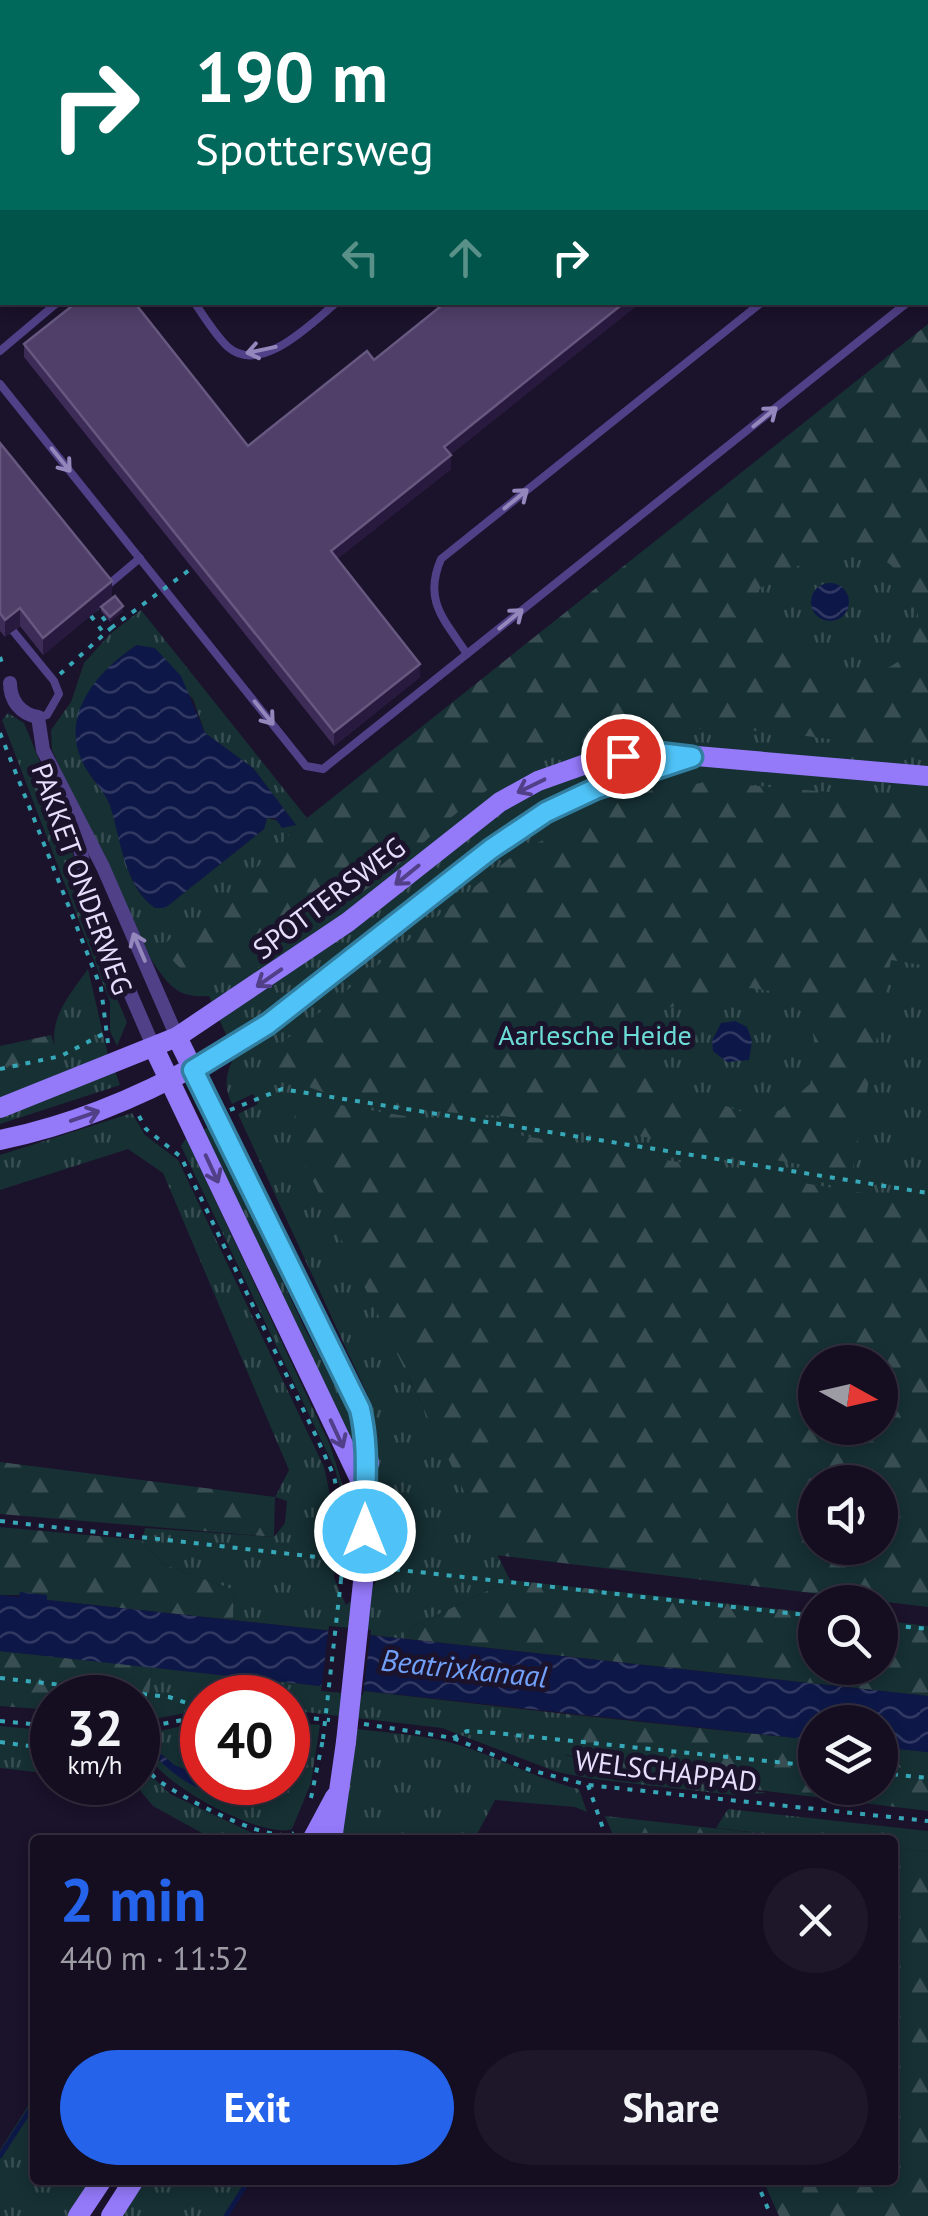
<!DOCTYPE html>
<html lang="en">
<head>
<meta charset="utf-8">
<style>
	body { margin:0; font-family:"PT Sans",sans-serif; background:#1d1729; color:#f1f3f6; height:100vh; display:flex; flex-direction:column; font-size:38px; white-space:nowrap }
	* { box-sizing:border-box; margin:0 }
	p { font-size:32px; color:#9d9ca5 }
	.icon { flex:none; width:55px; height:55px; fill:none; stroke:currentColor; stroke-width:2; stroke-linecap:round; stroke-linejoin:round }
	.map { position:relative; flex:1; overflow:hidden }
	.side { position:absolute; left:30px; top:1835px; width:868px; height:350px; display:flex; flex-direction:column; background:#140e20; border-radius:10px; box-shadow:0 5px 15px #0003,0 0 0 2px #332e3e }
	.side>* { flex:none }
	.top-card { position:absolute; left:0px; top:0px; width:930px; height:305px; box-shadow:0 5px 15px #0003,0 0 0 2px #332e3e; background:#00695c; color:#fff; overflow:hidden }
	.needle { width:65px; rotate:98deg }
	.fabs { position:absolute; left:798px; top:1345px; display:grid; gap:20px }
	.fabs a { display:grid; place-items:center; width:100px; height:100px; border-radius:50%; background:#140e20; box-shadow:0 5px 15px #0003,0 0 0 2px #332e3e; font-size:50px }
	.speed { position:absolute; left:30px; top:1675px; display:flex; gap:20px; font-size:50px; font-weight:700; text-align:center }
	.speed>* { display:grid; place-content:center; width:130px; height:130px; border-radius:50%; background:#140e20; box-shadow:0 5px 15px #0003,0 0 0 2px #332e3e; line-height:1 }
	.speed small { font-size:25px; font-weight:400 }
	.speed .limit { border:15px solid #d22; background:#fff; color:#111 }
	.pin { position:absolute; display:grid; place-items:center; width:85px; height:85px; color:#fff; margin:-42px; border:5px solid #fff; border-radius:50%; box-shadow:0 2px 10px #0007 }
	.me { position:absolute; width:110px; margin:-55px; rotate:0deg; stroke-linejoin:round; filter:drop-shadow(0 0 8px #0008) }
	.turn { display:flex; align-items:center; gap:35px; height:210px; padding:0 30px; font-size:45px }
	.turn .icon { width:130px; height:130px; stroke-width:2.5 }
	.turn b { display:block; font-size:70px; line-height:85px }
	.lanes { display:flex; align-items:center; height:95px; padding:0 30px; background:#0003; justify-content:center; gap:50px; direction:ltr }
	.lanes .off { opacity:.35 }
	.round { display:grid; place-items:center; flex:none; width:105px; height:105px; border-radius:52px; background:#1d1729 }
	.overview { display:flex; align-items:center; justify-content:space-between; height:170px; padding:0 30px }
	h1 { font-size:60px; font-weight:700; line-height:75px; color:#2563eb }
	.button { display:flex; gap:20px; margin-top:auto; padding:20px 30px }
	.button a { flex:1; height:115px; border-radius:60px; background:#2563eb; color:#fff; font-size:40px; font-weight:700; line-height:115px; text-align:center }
	.button a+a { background:#1d1729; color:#f1f3f6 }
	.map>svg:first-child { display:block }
	.grass { fill:url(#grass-tufts); fill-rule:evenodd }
	.forest { fill:url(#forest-firs); fill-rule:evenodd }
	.water { fill:url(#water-waves) }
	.pier { fill:#1b122b }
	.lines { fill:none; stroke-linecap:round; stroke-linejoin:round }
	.stream { stroke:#0e1848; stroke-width:5 }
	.path { stroke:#37a8b8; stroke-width:4; stroke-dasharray:5 8; stroke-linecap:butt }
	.lane { stroke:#504087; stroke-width:8 }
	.street { stroke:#504087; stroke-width:14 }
	.secondary { stroke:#9479f9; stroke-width:20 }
	.path-bridge { stroke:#37a8b8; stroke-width:4; stroke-dasharray:5 8; stroke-linecap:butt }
	.secondary-bridge { stroke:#9479f9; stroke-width:20 }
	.wall { fill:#3d2c57 }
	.shaded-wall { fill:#281a3e }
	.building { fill:#4f3f69; stroke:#675880; stroke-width:2.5 }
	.oneway { stroke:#9487bc }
	.oneway2 { stroke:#514088 }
	.route-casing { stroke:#337fa1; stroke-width:25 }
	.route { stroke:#4fc3f7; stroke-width:18 }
	.labels { text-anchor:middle; stroke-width:10; stroke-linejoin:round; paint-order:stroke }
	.street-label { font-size:28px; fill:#e7defd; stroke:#1b122b }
	.park-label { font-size:28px; fill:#6bdcd5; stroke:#1b122b }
	.water-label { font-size:30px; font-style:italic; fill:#71a0f9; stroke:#1b122b }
</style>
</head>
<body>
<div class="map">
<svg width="928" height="2216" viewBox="0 0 928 2216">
	<defs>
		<pattern id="grass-tufts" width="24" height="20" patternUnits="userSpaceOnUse" patternTransform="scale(2.5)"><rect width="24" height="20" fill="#163034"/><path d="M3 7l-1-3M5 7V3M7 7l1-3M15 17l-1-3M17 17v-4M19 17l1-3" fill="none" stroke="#384e52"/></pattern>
		<pattern id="forest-firs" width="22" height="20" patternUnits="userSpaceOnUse" patternTransform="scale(2.5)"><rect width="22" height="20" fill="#163034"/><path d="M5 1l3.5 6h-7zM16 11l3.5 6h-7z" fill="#384e52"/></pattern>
		<pattern id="water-waves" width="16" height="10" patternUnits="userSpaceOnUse" patternTransform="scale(2.5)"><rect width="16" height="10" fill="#0e1848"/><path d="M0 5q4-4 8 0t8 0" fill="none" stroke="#313963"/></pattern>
	</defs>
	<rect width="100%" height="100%" fill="#1b122b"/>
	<g class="grass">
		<path d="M928 350V1550L880 1482H815L409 1379 510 1580 412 1627 407 1639 233 1620 234 1590 163 1564 142 1540 145 1528 274 1537 285 1523 287 1501 275 1497 289 1470 163 1173 128 1149 0 1190V1155L132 1113 145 1135 178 1160 324 1467 339 1536 334 1578 346 1605 375 1584 377 1575 379 1534 368 1396 238 1114 258 1104 253 1094 232 1104C223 1086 226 1073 235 1055L209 996C196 997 183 996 173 987 135 953 76 802 52 750L51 730 71 702 84 663 110 634 141 610 307 818 195 930ZM137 645 193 699 205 733 253 768 296 825 267 818 264 829 165 908H155C123 886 123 838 110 804 106 792 95 784 89 773 58 721 93 674 137 645ZM815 1362H880V1428H815Z"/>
		<polygon points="8,713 24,723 69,832 86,927 127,1022 117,1046 110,1031 110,1002 2,720"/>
		<path d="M88 969 108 1055 0 1101V1068L57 1055C46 1021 68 997 88 969Z"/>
		<polygon points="115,1071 120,1085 0,1124 0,1113"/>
		<polygon points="210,1126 305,1329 350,1414 359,1448 353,1450 203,1130"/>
		<polygon points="186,1138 330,1445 348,1502 352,1561 348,1561 345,1507 335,1469 181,1146"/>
		<polygon points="152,1667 566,1714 566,1755 619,1773 767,1793 734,1795 593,1779 557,1772 442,1728 288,1710 288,1698 202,1698 202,1710 138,1722 138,1712 147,1711"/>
		<path d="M202 1722V1776L174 1765 161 1754 158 1760 245 1805 273 1798 267 1790 233 1783 288 1782V1722L320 1725 311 1783 292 1829C265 1841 136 1775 143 1738L150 1733Z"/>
		<polygon points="0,1726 52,1731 52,1774 0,1768"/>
		<path d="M357 1729C391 1733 426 1735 459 1745 500 1758 537 1779 579 1789L587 1812 575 1807 495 1800 474 1840H338Z"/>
		<polygon points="138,1763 170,1794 267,1840 198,1840 202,1833 153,1806 134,1783 138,1782"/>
		<polygon points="728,1809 928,1831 928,1852 893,1848 892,1840 821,1840 716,1828"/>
		<polygon points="35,2095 35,2180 94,2180 71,2216 0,2216 0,2150"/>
		<polygon points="138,2180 249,2180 226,2216 115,2216"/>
	</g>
	<g class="forest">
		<path d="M928 324V752C766 733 651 699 499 783 460 805 433 836 399 864 365 893 324 917 288 944 275 953 253 976 238 977 201 980 185 980 162 947L183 926 194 930 307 818ZM850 546C884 551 913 579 918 615 919 626 912 643 909 654 837 708 807 664 758 608L759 590 777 574Z"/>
		<path d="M708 782 928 800V966L891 960 852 1173C747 1156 642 1135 537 1120 463 1109 329 1116 273 1065V1050L515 854 640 792ZM751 988 778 992 811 1020 817 1061 810 1084 780 1110 753 1116 691 1093 656 1071 641 1035 650 1012Z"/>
		<polygon points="51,1035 58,1055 0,1068 0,1046"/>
		<path d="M316 1101 928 1204V1607L495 1555 292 1138 295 1114ZM880 1362V1428H815V1362ZM880 1482V1548H815V1482Z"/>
		<polygon points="0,1462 275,1497 274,1537 0,1514"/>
		<polygon points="0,1527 142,1540 163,1564 234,1590 233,1620 47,1600 47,1595 0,1595"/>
		<polygon points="510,1580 815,1613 815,1668 880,1668 880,1620 928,1626 928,1696 407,1639 412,1627"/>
		<polygon points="0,1651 152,1667 147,1712 138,1712 138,1698 52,1698 52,1710 0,1706"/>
		<polygon points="566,1714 815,1740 815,1788 880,1788 880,1747 928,1752 928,1811 619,1773 565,1754"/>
		<polygon points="605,1816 821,1840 615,1840"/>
		<polygon points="893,1848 928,1852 928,2216 779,2216 763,2180 892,2180"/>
	</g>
	<g class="water">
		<circle cx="830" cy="602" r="19"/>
		<path d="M137 645 155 648 181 676 205 733 253 768 296 825 282 828 275 818H267L264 829 165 908H155C126 887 121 844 112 812 107 791 89 778 81 759 61 712 100 669 137 645Z"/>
		<polygon points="735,1021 747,1027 752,1041 749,1060 727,1062 713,1051 712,1041 721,1023"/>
		<polygon points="20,1592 47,1595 47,1600 928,1696 928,1752 880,1747 880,1722 815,1722 815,1740 0,1651 0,1595 19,1597"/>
		<path d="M161 1754 174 1765 202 1776V1782C225 1782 258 1780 274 1798 232 1808 188 1790 158 1759Z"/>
	</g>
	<polygon class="pier" points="329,1626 371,1630 363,1695 321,1691"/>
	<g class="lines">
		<g class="stream">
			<polyline points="0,2156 35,2102"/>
			<polyline points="226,2216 249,2180"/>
		</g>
		<g class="path">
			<polyline points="91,616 103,632"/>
			<polyline points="0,657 4,669"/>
			<polyline points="60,674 111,628 97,610"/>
			<polyline points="0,733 101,988 108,1043"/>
			<polyline points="0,1069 61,1056 103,1034"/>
			<polyline points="230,1110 282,1089 928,1193"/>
			<polyline points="139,1116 146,1129 181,1157 317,1438 334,1476 343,1521"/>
			<polyline points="0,1521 343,1560"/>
			<polyline points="382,1568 815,1616"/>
			<polyline points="341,1580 343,1561"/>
			<polyline points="880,1624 928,1629"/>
			<polyline points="0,1678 169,1697 202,1708"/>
			<polyline points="288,1716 330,1720"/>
			<polyline points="0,1721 52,1726"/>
			<polyline points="364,1724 453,1738 530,1770 588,1785 928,1821"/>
			<polyline points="138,1729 202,1716"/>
			<polyline points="453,1738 467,1731 495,1733 815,1766"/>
			<polyline points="0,1742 52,1749"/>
			<path d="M138 1752C143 1764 151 1776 162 1783 185 1799 271 1845 294 1833"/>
			<polyline points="880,1773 928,1778"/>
			<polyline points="588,1785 607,1840"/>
			<polyline points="311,1798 323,1739"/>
			<polyline points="756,2180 771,2216"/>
		</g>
		<g class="lane">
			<polyline points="555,2 558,0"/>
			<polyline points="713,2 716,0"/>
			<polyline points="0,259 2,257"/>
			<path d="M194 302C204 316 215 335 228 347 261 376 313 322 337 302"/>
			<polyline points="0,351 58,302"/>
			<polyline points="0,384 306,766 323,769 908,302"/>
			<polyline points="108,585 140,558"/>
			<polyline points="0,615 54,681 59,694 47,715 38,717"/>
			<path d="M467 654C444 619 423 601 441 559L762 302"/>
		</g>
		<g class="street">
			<polyline points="357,2 360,0"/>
			<path d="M10 683C10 700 20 714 38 717L43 750 103 867 177 1037"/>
			<polyline points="74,820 92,905 154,1048"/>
		</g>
		<g class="secondary">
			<polyline points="177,1037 360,1409 369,1463 363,1486 363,1582"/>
			<polyline points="154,1048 363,1486"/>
			<polyline points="0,1108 177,1037 348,922 500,802 538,781 597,760 650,752 928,776"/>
			<path d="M0 1140C145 1110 266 1030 380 939 434 896 485 849 544 814 587 787 639 778 686 759"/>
			<polyline points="312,1840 335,1797"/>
			<polyline points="332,1840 346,1742"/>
			<polyline points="78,2216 102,2180"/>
			<polyline points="111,2216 134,2180"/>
		</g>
		<g class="path-bridge">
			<polyline points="111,628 192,568"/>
			<polyline points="323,1739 341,1580"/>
		</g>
		<polyline class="secondary-bridge" points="346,1742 363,1582"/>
	</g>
	<g class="wall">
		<polygon points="446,302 641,302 450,455 451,469 337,559 420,677 334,746 24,357 24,344 248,446 374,360"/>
		<polygon points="0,443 123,611 110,622 101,611 101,607 43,655 20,626 5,637 0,631"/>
	</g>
	<g class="shaded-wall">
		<polygon points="625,302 641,302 444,460 444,447"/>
		<polygon points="451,455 451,469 331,564 331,551"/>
		<polygon points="112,581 112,598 43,655 43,638"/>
		<polygon points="123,606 123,611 110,622 110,617"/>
		<polygon points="20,608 20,626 5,637 5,620"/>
		<polygon points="420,664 420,677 334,746 334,732"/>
	</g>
	<g class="building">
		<polygon points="0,0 202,0 203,1 202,2 2,2 2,157 0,160"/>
		<polygon points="826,0 928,0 928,61 928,2 823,2"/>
		<polygon points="77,302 134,302 248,446 367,351 374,360 446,302 625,302 444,447 451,455 331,551 420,664 334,732 24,344"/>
		<polygon points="0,443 112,581 43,638 20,608 5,620 0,613"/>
		<polygon points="115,596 123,606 110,617 101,607"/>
	</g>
	<defs><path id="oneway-shaft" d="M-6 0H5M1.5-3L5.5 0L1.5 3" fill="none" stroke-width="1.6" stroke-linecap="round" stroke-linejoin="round" transform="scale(2.5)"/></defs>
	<g class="oneway">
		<use href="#oneway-shaft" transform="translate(261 350) rotate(168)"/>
		<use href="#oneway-shaft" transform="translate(765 417) rotate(-39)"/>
		<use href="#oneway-shaft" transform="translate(61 460) rotate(51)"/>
		<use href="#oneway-shaft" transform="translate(516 499) rotate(-39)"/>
		<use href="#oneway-shaft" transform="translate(511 619) rotate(-39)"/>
		<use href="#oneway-shaft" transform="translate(264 713) rotate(51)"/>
		<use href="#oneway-shaft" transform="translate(139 947) rotate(-113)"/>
	</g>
	<g class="oneway2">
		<use href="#oneway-shaft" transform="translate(531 786) rotate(154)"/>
		<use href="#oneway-shaft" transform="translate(407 875) rotate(141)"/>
		<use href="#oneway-shaft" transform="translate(269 978) rotate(145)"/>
		<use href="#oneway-shaft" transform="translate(85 1116) rotate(-19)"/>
		<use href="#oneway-shaft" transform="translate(212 1169) rotate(65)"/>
		<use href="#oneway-shaft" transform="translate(337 1434) rotate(65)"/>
	</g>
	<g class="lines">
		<g class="route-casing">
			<path id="route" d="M365 1531C364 1488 370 1451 360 1409L193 1070 268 1024 491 849 546 812 595 789 692 757 650 752 623 756"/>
		</g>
		<use href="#route" class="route"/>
	</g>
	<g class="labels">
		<g class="street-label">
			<text transform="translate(82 879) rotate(70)" y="10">PAKKET ONDERWEG</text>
			<text transform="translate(329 898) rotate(-37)" y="10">SPOTTERSWEG</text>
			<text transform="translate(666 1771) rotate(7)" y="10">WELSCHAPPAD</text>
		</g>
		<g class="park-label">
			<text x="595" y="1045">Aarlesche Heide</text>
		</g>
		<g class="water-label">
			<text transform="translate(464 1669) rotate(6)" y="10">Beatrixkanaal</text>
		</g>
	</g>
</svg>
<div class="fabs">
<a><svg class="needle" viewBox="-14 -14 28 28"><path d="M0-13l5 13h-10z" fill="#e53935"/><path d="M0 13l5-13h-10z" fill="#9d9ca5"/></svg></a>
<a><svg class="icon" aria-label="sound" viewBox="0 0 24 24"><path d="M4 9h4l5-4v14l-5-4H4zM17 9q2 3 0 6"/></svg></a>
<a><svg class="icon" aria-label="search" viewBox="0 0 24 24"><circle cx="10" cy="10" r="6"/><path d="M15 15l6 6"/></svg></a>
<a><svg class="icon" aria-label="layers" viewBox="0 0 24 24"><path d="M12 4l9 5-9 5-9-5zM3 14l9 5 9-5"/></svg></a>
</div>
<div class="speed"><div>32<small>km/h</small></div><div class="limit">40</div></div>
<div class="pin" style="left:623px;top:756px;background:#d93025"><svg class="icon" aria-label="arrive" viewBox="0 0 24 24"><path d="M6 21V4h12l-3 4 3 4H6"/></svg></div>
<svg class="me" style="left:365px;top:1531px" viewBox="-20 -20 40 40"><circle r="17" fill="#4fc3f7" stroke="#fff" stroke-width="3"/><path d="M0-11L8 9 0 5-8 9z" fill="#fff"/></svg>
<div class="top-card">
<div class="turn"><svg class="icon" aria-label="right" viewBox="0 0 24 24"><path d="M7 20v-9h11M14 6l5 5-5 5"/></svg><div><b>190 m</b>Spottersweg</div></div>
<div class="lanes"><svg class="icon off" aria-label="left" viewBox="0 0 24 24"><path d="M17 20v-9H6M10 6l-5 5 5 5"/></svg><svg class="icon off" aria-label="ahead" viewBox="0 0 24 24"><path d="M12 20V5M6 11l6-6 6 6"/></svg><svg class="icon" aria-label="right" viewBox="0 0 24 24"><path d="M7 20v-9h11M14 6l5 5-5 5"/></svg></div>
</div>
<section class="side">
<div class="overview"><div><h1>2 min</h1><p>440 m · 11:52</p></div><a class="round"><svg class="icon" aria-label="close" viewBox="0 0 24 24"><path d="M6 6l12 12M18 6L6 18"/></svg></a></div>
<div class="button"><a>Exit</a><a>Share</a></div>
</section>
</div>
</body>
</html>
